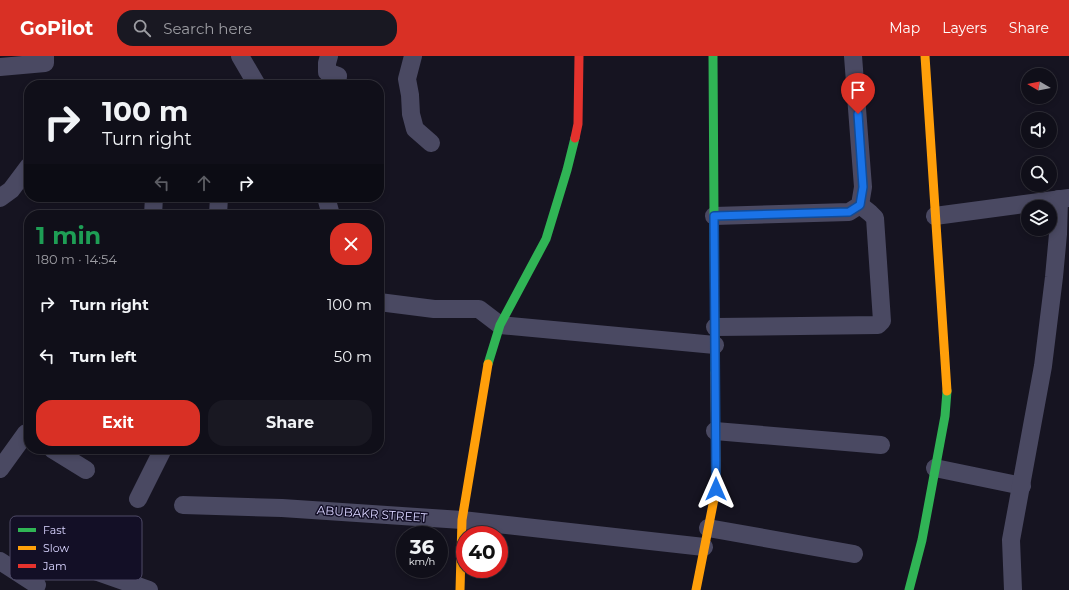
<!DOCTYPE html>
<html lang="en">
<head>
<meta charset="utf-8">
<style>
	body { margin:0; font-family:Montserrat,sans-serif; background:#191822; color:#f1f3f6; height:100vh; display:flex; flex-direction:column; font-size:15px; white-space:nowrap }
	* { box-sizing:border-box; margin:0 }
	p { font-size:13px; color:#9c9ca2 }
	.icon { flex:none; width:22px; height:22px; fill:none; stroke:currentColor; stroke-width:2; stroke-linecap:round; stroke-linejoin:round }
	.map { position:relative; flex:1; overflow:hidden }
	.sheet { position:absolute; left:24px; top:154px; width:360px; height:244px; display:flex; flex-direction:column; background:#100f19; border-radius:16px; box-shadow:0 2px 6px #0003,0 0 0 1px #302f38 }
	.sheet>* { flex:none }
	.guide { position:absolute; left:24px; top:24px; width:360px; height:122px; border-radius:16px; box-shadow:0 2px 6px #0003,0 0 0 1px #302f38; background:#100f19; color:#f1f3f6; overflow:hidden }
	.needle { width:26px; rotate:280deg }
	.buttons { position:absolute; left:1021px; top:12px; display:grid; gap:8px }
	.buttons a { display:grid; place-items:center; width:36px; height:36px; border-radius:50%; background:#100f19; box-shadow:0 2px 6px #0003,0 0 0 1px #302f38; font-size:20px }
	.speed { position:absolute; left:396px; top:470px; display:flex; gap:8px; font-size:20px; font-weight:700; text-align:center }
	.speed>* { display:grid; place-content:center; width:52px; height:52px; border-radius:50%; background:#100f19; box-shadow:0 2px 6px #0003,0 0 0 1px #302f38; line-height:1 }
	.speed small { font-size:10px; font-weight:400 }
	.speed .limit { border:6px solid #d22; background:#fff; color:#111 }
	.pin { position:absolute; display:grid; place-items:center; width:34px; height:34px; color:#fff; margin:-41px -17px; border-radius:50% 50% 50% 0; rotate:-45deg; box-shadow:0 0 4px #0007 }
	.pin .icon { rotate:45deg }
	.me { position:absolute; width:44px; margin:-22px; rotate:0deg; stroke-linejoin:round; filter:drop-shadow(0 0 3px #0008) }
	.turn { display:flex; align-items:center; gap:14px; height:84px; padding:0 12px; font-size:18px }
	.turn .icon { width:52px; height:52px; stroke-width:2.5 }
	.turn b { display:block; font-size:28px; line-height:34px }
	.lanes { display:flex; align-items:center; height:38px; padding:0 12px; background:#0003; justify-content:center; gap:20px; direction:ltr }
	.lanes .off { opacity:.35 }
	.round { display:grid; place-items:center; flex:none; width:42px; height:42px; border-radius:16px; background:#191822 }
	.headline { display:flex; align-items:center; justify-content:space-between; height:68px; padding:0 12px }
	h1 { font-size:24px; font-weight:700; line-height:30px; color:#1e9e55 }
	.primary-button { display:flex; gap:8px; margin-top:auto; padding:8px 12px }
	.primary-button a { flex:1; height:46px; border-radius:16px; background:#d93025; color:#fff; font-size:16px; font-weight:700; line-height:46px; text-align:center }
	.primary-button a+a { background:#191822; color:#f1f3f6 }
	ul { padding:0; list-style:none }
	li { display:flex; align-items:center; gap:12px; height:52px; padding:0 12px }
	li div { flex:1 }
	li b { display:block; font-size:15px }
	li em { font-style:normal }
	header { display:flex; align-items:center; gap:24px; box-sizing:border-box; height:56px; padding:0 20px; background:#d93025; color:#fff }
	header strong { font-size:19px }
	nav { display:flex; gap:22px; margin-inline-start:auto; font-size:14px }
	.search { width:280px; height:36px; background:#191822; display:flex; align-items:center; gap:10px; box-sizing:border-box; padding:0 14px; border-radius:16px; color:#9c9ca2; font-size:15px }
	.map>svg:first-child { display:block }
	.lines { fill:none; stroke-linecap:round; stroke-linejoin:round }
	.street { stroke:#4a4962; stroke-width:18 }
	.fast { stroke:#30b455; stroke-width:9 }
	.slow { stroke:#ff9f0a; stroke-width:9 }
	.jam { stroke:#e5322d; stroke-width:9 }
	.route-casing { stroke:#114b97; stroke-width:10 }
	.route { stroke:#1a73e8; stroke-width:7 }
	.labels { text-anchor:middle; stroke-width:3; stroke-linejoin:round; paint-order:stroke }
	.street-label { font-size:12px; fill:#d9d4ff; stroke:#130f26 }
	.key { fill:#130f26; stroke:#4e4a67; stroke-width:1 }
	.key-label { font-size:11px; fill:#d9d4ff }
</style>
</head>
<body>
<header>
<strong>GoPilot</strong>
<div class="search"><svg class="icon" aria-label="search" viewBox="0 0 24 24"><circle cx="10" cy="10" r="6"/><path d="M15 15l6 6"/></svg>Search here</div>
<nav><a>Map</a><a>Layers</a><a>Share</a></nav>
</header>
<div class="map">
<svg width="1069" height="534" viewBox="0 0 1069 534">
	<rect width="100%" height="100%" fill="#161421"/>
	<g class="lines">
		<g class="street">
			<polyline points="240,0 257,29"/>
			<polyline points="329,0 327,7 327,16 338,20 337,29"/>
			<polyline points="413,0 407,23 410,39 411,58 415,73 431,87"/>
			<polyline points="0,11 45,7 45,0"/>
			<polyline points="326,141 331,159"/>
			<polyline points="0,142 11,134 29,110"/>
			<polyline points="153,159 154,141"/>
			<polyline points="218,159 219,141"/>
			<polyline points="714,160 849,156 860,149 863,131 853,0"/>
			<polyline points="935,160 1069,142"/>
			<polyline points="379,246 434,253 479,253 500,269 715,289"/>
			<polyline points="715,271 878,269 882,265 875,162 870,157 860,149"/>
			<polyline points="715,375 881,389"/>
			<polyline points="52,393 86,414"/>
			<polyline points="935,412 1022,430"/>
			<polyline points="0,413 26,377 29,379"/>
			<polyline points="138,443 163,393"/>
			<polyline points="183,449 282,452 462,464 704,491"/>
			<polyline points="708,472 854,498"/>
			<polyline points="0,505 37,529"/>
			<polyline points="78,509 149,534"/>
			<polyline points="1013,534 1011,484 1043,310 1054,221 1058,178 1059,143"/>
		</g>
		<g class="fast">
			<polyline points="713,0 715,317"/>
			<polyline points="488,308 500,269 546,183 567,114 575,82"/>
			<polyline points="909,534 922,484 945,360 947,335"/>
		</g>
		<g class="slow">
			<polyline points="925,0 947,335"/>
			<polyline points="460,534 462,464 488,308"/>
			<polyline points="696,534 716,433 715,317"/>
		</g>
		<polyline class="jam" points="575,82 578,68 579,0"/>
	</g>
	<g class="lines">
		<g class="route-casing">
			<polyline id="route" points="716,433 714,160 849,156 860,149 863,131 858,58"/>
		</g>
		<use href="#route" class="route"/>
	</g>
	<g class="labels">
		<g class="street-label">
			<text transform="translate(372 458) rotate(4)" y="4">ABUBAKR STREET</text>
		</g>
	</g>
	<rect x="10" y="460" width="132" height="64" rx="6" class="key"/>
	<rect x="18" y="472" width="18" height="4" fill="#30b455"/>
	<rect x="18" y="490" width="18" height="4" fill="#ff9f0a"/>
	<rect x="18" y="508" width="18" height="4" fill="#e5322d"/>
	<g class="key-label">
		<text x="43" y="478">Fast</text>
		<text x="43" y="496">Slow</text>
		<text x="43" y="514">Jam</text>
	</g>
</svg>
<div class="buttons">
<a><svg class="needle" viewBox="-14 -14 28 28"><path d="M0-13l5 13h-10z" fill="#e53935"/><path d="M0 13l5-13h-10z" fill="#9c9ca2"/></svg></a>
<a><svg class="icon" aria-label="sound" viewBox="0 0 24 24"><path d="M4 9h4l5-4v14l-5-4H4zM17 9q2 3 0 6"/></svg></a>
<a><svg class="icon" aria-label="search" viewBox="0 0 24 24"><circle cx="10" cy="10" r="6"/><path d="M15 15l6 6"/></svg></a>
<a><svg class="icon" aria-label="layers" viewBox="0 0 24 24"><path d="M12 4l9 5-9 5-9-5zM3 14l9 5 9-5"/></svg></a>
</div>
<div class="speed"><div>36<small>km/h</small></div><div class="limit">40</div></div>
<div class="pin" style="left:858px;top:58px;background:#d93025"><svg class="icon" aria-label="arrive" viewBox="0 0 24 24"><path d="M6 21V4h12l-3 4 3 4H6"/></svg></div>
<svg class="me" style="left:716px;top:433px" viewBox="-20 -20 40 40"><path d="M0-17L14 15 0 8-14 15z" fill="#1a73e8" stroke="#fff" stroke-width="4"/></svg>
<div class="guide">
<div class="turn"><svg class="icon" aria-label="right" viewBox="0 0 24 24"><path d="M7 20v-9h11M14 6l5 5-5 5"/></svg><div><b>100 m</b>Turn right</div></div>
<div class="lanes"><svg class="icon off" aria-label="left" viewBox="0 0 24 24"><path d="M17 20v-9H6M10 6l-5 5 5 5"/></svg><svg class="icon off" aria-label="ahead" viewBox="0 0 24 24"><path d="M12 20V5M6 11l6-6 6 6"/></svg><svg class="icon" aria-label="right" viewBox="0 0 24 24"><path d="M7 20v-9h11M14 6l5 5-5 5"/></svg></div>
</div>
<section class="sheet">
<div class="headline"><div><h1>1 min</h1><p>180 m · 14:54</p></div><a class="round" style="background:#d93025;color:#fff"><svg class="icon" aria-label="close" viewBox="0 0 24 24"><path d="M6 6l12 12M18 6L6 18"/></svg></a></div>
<ul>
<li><svg class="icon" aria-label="right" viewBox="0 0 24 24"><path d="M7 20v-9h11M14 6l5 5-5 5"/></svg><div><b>Turn right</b></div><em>100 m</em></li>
<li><svg class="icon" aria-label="left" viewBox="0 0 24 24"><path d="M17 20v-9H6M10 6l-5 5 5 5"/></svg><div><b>Turn left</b></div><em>50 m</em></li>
</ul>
<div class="primary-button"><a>Exit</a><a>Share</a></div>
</section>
</div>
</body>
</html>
